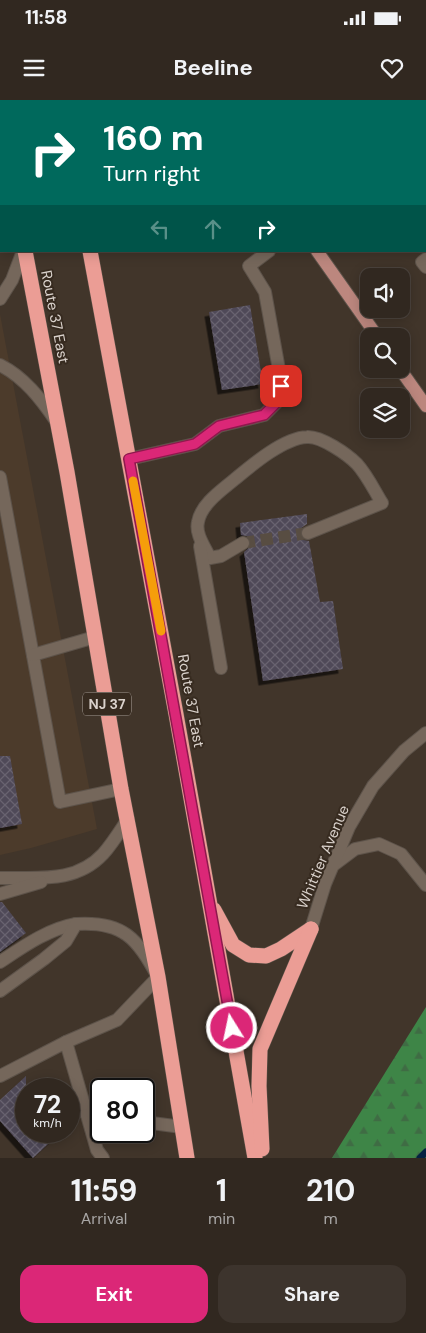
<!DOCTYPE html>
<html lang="en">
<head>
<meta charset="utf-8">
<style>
	body { margin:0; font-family:"DM Sans",sans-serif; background:#3d342d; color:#f1f3f6; height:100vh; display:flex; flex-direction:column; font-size:19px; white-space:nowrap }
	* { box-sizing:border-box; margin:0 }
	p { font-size:16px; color:#a8a6a5 }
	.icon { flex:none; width:28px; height:28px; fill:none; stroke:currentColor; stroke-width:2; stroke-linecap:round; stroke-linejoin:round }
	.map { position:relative; height:1058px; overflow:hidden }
	.panel { display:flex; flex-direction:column; background:#312820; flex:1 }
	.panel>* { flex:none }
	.banner { position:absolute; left:0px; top:0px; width:426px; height:152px; box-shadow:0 2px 12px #0003,0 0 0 1px #4c443e; background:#00695c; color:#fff; overflow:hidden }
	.buttons { position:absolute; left:360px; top:168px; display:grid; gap:10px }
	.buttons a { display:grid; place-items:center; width:50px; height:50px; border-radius:10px; background:#312820; box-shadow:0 2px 12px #0003,0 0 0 1px #4c443e; font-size:25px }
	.speed { position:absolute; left:15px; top:978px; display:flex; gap:10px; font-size:25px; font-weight:700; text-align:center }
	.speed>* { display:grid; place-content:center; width:65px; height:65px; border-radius:50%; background:#312820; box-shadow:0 2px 12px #0003,0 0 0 1px #4c443e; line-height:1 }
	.speed small { font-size:12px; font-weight:400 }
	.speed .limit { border:2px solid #111; border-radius:8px; background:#fff; color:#111 }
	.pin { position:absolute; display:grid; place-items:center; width:42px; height:42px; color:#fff; margin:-21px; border-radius:10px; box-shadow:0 2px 8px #0006 }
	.me { position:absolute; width:55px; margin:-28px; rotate:350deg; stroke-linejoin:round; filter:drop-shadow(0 0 4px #0008) }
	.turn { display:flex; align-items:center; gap:18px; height:105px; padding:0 20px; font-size:22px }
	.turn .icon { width:65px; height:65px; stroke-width:2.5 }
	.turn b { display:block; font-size:35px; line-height:42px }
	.lanes { display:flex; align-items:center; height:48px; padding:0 20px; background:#0003; justify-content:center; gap:25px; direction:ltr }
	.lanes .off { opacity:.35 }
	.eta { display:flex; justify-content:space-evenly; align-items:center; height:85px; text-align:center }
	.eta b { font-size:30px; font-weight:700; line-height:35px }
	.button { display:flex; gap:10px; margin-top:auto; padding:10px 20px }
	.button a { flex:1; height:58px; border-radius:15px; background:#db2777; color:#fff; font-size:20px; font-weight:700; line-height:58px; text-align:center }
	.button a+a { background:#3d342d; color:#f1f3f6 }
	.status { display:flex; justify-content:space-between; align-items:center; height:35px; padding:0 25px; background:#312820; direction:ltr }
	.status svg { height:14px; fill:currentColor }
	header { display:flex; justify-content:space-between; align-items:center; height:65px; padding:0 20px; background:#312820; font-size:22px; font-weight:700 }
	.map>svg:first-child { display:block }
	.built { fill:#4c3b2b }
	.forest { fill:url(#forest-firs) }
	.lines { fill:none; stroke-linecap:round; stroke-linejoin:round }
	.stream { stroke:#042142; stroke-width:7 }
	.building { fill:url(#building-cross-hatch); filter:url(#shadow) }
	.minor-tunnel { stroke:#584d42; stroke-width:12; stroke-dasharray:12 6; stroke-linecap:butt }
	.minor-casing { stroke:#5d534a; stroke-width:14 }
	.major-casing { stroke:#5d534a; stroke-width:14 }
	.highway-casing { stroke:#5d534a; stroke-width:16 }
	.minor { stroke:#75675b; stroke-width:12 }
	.major { stroke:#bc877e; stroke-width:12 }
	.highway { stroke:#eb9d95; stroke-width:15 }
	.route-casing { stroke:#8e194d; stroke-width:12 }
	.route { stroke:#db2777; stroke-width:9 }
	.slow { stroke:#f59e0b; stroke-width:9 }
	.labels { text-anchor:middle; stroke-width:4; stroke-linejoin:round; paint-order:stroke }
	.shield { fill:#372b20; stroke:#a9a098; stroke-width:1 }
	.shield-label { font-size:14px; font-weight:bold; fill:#dad2cc }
	.street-label { font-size:15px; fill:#dad2cc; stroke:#372b20 }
</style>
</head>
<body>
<div class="status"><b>11:58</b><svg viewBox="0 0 49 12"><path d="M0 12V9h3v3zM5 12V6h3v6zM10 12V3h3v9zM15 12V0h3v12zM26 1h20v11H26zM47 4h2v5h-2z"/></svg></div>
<header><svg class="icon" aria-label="menu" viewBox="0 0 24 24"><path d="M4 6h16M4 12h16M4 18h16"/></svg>Beeline<svg class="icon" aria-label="heart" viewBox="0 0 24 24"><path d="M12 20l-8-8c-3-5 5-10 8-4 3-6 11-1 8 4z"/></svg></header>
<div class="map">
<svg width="426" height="1058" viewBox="0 0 426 1058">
	<defs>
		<pattern id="forest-firs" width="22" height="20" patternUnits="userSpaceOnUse" patternTransform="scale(1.25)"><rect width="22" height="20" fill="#3e8547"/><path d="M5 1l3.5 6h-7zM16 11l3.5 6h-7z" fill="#3f6c44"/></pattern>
		<pattern id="building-cross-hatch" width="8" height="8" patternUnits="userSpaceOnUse" patternTransform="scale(1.25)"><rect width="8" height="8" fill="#4f4958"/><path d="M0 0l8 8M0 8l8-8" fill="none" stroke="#68626f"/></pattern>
		<filter id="shadow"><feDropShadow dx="-4.5" dy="4.5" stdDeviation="0" flood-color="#0009"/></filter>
	</defs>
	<rect width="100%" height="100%" fill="#41352a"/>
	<polygon class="built" points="0,214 97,729 31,748 0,755"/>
	<polygon class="forest" points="426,907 426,1058 332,1058"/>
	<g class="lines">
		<polyline class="stream" points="420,1058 426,1052"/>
	</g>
	<g class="building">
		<polygon points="250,205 263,284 222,290 209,212"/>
		<polygon points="307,414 307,424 301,428 300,436 303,440 309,441 320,502 333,501 343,569 263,581 244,452 250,447 251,442 247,436 241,435 240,423"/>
		<polygon points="0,656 10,656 22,724 0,728"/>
		<polygon points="0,802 2,802 26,833 0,852"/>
		<polygon points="26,976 26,1031 62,1031 33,1058 0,1021 0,1000"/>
	</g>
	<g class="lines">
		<polyline class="minor-tunnel" points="243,443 308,433"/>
		<g class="minor-casing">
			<g id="minor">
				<polyline points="288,0 289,1"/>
				<polyline points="425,68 426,67"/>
				<polyline points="426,159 422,162 426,167"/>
				<polyline points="0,199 12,180 23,151"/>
				<path d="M0 265C24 277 41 299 56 321"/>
				<polyline points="129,359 195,344 219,326 264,315 282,297 280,275 265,192 249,166 269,151"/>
				<polyline points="0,377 60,702 121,689"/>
				<path d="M243 443 221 456 210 458C205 447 195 434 198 422 201 404 222 390 235 379 253 364 284 338 307 337 321 336 347 354 357 364 367 375 374 390 382 403L308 433"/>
				<polyline points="200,446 221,568"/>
				<polyline points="33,555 95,537"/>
				<polyline points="335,764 355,749 379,744 401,754 426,785"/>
				<path d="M0 778C37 777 75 784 103 754 112 744 120 731 128 719"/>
				<polyline points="0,794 41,782"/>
				<polyline points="311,829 325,784 349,727 373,686 404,651 426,633"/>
				<path d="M0 862C24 846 48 829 76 824"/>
				<path d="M0 891 44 859 66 841 76 824C123 821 137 838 158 877L117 920 66 942"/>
				<polyline points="0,976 66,942 97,1050 103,1058"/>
				<polyline points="87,1015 101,1017"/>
				<polyline points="144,1022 182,1027"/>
			</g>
		</g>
		<g class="major-casing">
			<g id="major">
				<polyline points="139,1 142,0"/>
				<polyline points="317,151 377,236"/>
				<polyline points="400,269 426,306"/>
			</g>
		</g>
		<g class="highway-casing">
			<g id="highway">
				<polyline points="59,0 60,1"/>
				<polyline points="218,0 219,1"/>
				<polyline points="0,17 1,23"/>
				<polyline points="25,151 67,372 121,689 158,877 187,1058"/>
				<polyline points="90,151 176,614 255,1058"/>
				<polyline points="214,810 233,845 249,855 266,856 281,849 311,829"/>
				<polyline points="262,1049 259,986 260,949 311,829"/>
			</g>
		</g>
		<use href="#minor" class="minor"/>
		<use href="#major" class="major"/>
		<use href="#highway" class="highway"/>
	</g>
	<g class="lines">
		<g class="route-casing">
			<polyline id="route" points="232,928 129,359 195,344 219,326 264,315 282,297 281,286"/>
		</g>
		<use href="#route" class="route"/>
		<polyline class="slow" points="133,381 161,531"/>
	</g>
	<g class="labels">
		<rect class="shield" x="83" y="592.5" width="48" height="23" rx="4"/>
		<g class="shield-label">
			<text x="107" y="609">NJ 37</text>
		</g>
		<g class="street-label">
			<text transform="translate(55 217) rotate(79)" y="5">Route 37 East</text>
			<text transform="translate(191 601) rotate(80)" y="5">Route 37 East</text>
			<text transform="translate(323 757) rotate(-67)" y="5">Whittier Avenue</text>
		</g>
	</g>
</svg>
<div class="buttons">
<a><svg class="icon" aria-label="sound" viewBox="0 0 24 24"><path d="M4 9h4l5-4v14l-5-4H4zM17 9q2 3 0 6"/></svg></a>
<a><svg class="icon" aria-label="search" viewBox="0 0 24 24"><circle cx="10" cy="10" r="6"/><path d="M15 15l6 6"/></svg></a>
<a><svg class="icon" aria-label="layers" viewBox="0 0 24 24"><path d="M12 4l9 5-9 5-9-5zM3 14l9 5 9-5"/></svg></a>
</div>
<div class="speed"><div>72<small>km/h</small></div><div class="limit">80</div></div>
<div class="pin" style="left:281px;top:286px;background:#d93025"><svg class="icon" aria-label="arrive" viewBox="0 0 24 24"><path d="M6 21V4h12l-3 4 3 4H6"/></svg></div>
<svg class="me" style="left:232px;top:928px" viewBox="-20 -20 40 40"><circle r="17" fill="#db2777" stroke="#fff" stroke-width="3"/><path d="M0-11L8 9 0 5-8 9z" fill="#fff"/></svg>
<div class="banner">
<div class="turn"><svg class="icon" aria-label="right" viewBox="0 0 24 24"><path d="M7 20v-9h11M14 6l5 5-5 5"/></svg><div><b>160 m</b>Turn right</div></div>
<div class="lanes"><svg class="icon off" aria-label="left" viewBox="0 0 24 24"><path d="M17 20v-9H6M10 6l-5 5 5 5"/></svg><svg class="icon off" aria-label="ahead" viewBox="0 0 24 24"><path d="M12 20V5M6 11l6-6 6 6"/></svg><svg class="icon" aria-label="right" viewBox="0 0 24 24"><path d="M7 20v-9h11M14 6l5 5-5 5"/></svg></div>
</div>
</div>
<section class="panel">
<div class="eta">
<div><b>11:59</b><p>Arrival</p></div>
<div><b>1</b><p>min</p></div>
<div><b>210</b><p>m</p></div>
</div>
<div class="button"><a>Exit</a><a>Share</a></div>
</section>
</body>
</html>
